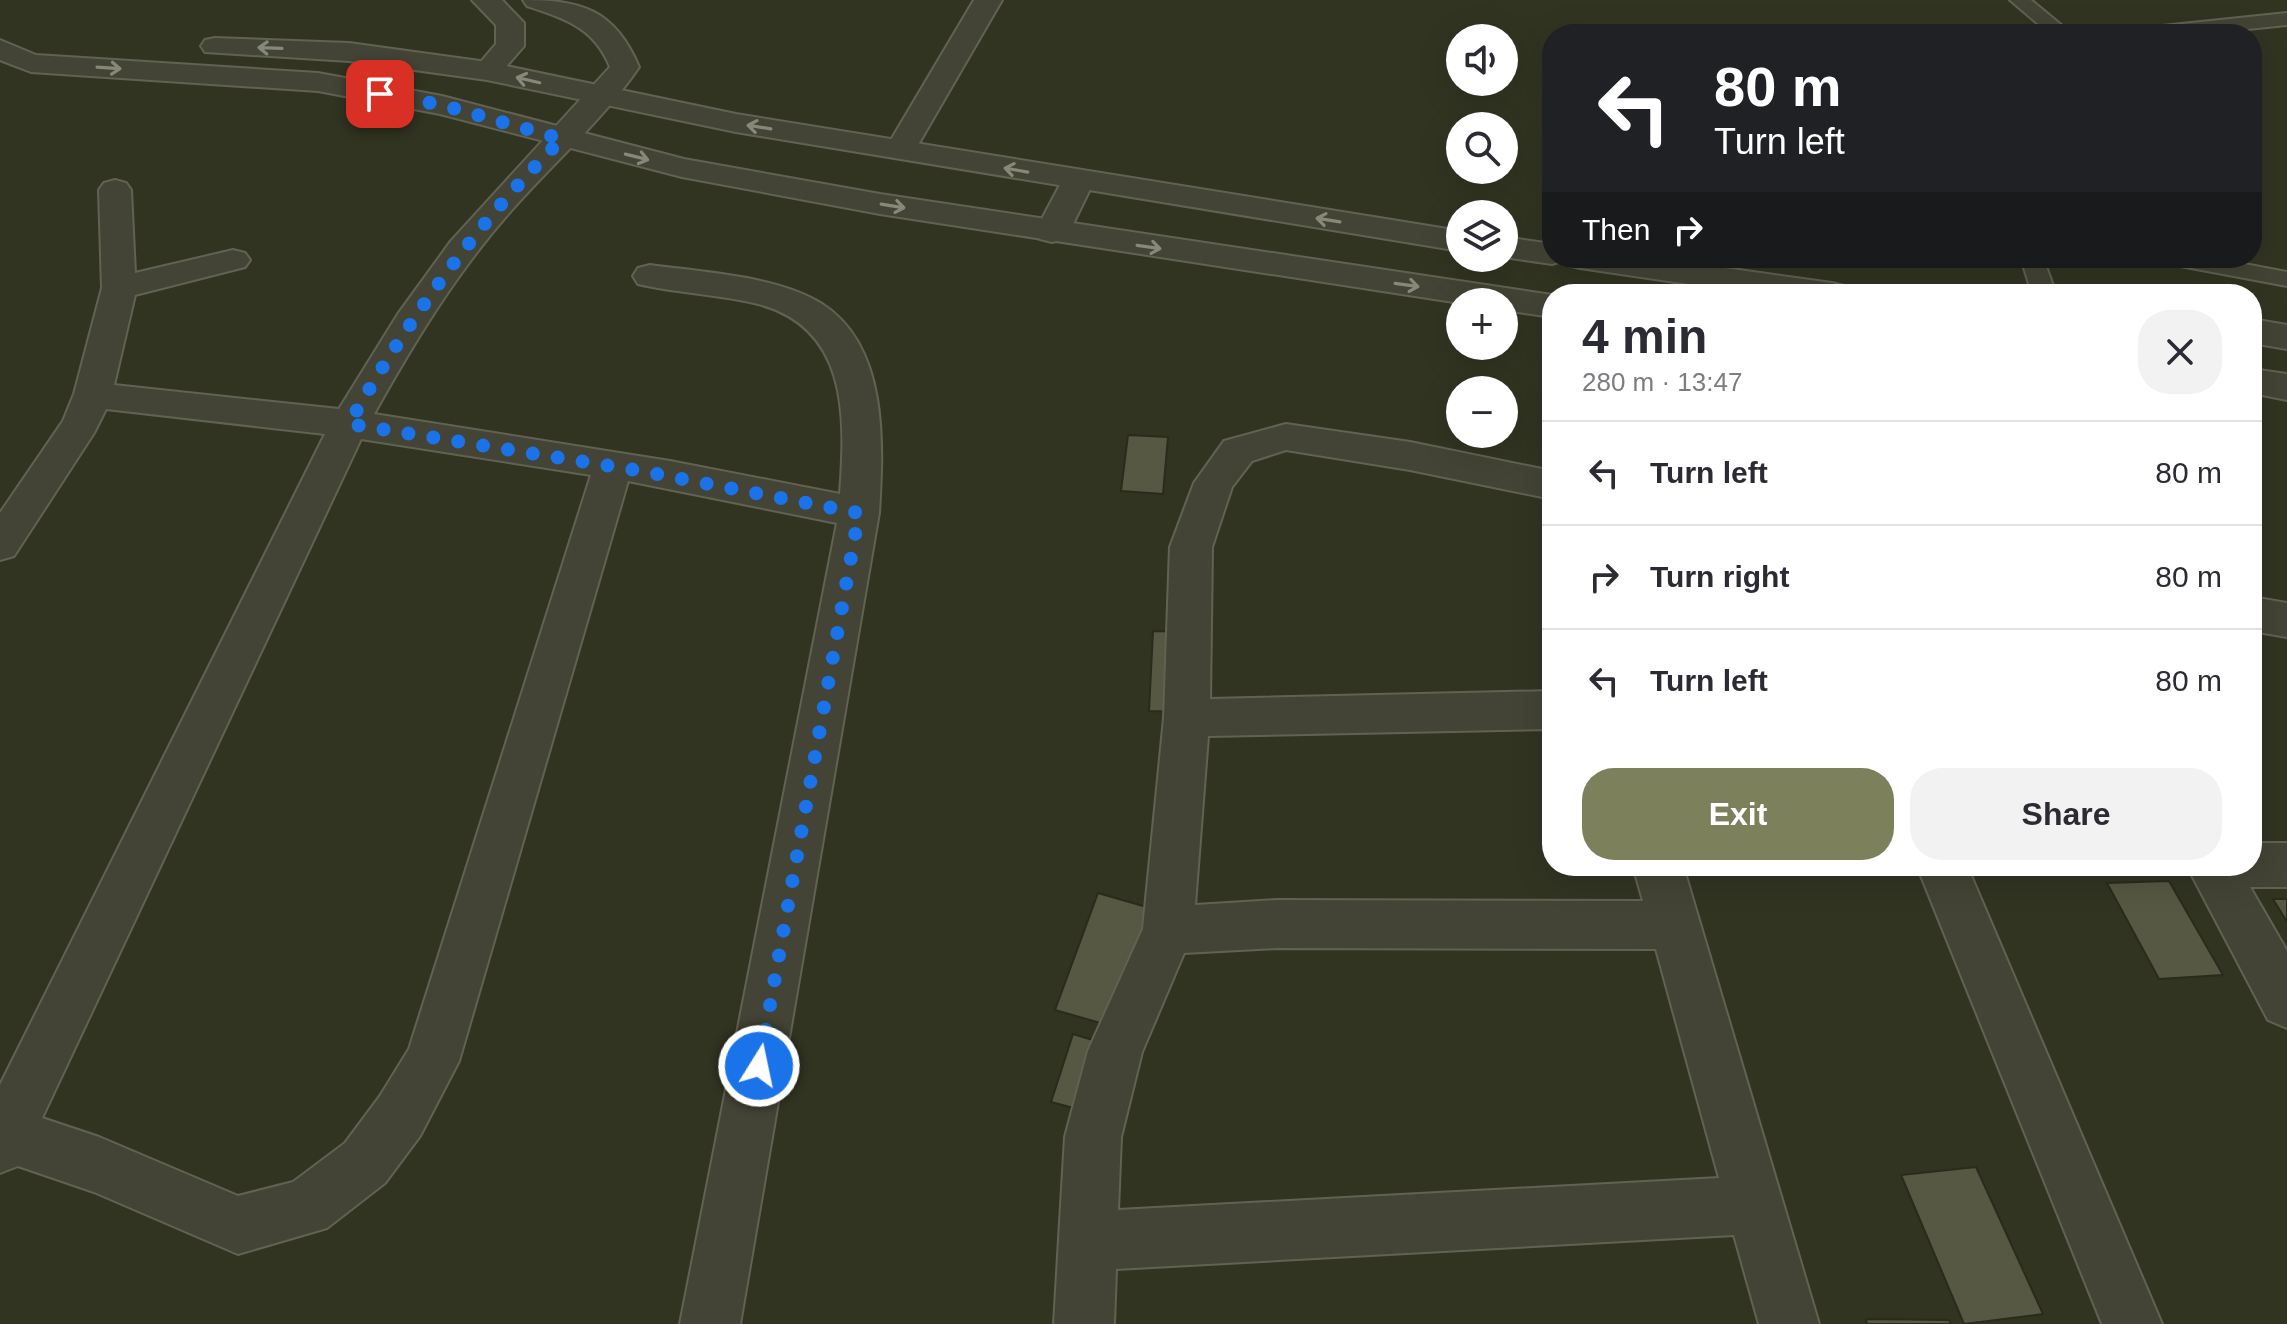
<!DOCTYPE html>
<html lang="en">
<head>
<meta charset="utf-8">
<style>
	body { margin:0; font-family:Arial,sans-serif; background:#f2f2f3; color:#2b2b33; height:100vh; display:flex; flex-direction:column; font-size:30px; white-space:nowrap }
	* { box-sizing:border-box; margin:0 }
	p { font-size:26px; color:#7c7c81 }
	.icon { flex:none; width:44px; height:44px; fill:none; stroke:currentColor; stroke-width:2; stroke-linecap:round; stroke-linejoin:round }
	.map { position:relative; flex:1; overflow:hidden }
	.side { position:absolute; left:1542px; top:284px; width:720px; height:592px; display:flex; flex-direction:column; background:#fff; border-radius:32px; box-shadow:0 8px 32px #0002 }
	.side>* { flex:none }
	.hud { position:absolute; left:1542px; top:24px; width:720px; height:244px; border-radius:32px; box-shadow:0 8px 32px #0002; background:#202124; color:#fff; overflow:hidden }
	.fabs { position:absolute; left:1446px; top:24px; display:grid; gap:16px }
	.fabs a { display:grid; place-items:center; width:72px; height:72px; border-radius:50%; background:#fff; box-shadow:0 8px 32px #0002; font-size:40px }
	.pin { position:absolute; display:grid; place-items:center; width:68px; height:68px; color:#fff; margin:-34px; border-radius:16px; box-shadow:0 4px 12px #0006 }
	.me { position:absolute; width:88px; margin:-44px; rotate:10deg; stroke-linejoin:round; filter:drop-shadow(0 0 6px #0008) }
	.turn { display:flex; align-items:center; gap:28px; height:168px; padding:0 40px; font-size:36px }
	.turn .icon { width:104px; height:104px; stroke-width:2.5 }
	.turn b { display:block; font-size:56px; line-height:68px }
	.then { display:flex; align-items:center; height:76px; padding:0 40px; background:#0003; gap:16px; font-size:30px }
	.round { display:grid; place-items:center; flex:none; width:84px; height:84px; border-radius:32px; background:#f2f2f3 }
	.overview { display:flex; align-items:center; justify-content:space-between; height:136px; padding:0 40px }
	h1 { font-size:48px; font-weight:700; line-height:60px }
	.button { display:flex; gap:16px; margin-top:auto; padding:16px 40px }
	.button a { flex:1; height:92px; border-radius:32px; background:#7c815b; color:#fff; font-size:32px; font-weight:700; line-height:92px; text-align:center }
	.button a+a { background:#f2f2f3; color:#2b2b33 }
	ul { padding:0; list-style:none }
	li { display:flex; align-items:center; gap:24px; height:104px; padding:0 40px; border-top:2px solid #e1e1e2 }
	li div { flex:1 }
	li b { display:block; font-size:30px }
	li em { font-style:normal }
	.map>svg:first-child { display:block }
	.building { fill:#565843; stroke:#2a2b1c; stroke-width:2 }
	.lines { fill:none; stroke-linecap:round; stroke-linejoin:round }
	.service-casing { stroke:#616252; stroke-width:4 }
	.minor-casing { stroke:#616252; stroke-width:4 }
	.tertiary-casing { stroke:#616252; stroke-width:4 }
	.service { fill:#434435; fill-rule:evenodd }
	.minor { fill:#434435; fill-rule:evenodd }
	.tertiary { fill:#434435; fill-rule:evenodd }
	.oneway { stroke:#878978 }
	.route { stroke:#1a73e8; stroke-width:14; stroke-dasharray:0 25.2 }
</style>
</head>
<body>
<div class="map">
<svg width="2287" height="1324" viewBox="0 0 2287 1324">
	<rect width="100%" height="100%" fill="#323422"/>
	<g class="building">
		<polygon points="1128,435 1168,437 1163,494 1121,491"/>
		<polygon points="1153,631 1188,632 1186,712 1149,711"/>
		<polygon points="2169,881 2223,975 2159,979 2107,883"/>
		<polygon points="1098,893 1157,910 1118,1028 1055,1010"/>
		<polygon points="2273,899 2287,899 2287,922"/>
		<polygon points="1073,1034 1106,1044 1085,1111 1051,1102"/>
		<polygon points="1976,1167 2043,1314 1964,1324 1901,1175"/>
		<polygon points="1866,1319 1949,1320 1951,1324 1867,1324"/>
	</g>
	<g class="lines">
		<g class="service-casing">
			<g id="service">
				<polygon points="2010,0 2031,0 2072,34 2050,34"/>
				<polygon points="2287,13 2287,25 2198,34 2133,34 2143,28"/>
				<polygon points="2021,258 2043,258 2056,294 2032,294"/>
				<polygon points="2164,258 2213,258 2287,272 2287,286 2175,265"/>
			</g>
		</g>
		<g class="minor-casing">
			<g id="minor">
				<polygon points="472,0 502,0 524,23 524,46 497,77 477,77 473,71 496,44 496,25"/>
				<path d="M523 0C582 0 615 10 639 67 602 121 553 163 510 212 456 273 413 344 374 414L670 461 840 494C846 414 848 325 754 303 715 294 676 293 638 284L633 276 638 268 650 265C701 272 778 276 822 304 889 347 883 445 879 513L740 1324H680L837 523 628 481 459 1061 420 1136 385 1183 327 1228 238 1254 94 1192 18 1166 0 1173V1085L325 434 106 409 94 433 14 556 0 560V513L63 421 74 394 102 288 99 190 104 183 115 180 126 183 131 190 135 273 233 250 245 253 250 260 245 267 135 295 114 385 339 409 398 314 451 241 610 67C594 27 565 19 527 6ZM361 439 591 475 409 1049 380 1096 345 1143 293 1182 238 1196 99 1137 42 1118Z"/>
				<polygon points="974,0 1002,0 911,157 889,157 885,150"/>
				<polygon points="1078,171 1089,174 1094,181 1069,232 1064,239 1052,242 1040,239 1035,232 1062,181 1067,174"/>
				<path d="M1286 424 1410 442 1552 471V499L1410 470 1286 450 1252 461 1232 487 1212 547 1210 699 1552 691V729L1208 736 1195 905 1277 900 1643 901 1633 866H1683L1819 1324H1759L1734 1235 1116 1269 1114 1324H1054L1065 1137 1088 1051 1143 929 1164 718 1170 547 1194 483 1224 441ZM1277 948 1656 949 1719 1178 1118 1210 1121 1137 1142 1052 1184 953Z"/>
				<polygon points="2252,597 2287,603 2287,637 2252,631"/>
				<polygon points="2252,843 2287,843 2287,887 2250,887 2287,951 2287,1028 2268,1020 2187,866 2252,866"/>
				<polygon points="1917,866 1967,866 2162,1324 2102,1324"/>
			</g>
		</g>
		<g class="tertiary-casing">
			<g id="tertiary">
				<polygon points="215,38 349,43 487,62 736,114 1460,231 1460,251 736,132 487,80 349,61 205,52 201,46 205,40"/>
				<polygon points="0,40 36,55 318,73 442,96 684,159 880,194 1552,295 1552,317 1504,310 1504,302 1460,303 880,214 682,177 440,114 318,91 31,72 0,60"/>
				<polygon points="1504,237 1552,244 1552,258 1654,258 1832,283 1844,286 1849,294 1756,294 1580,268 1568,265 1565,260 1552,264 1504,257"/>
				<polygon points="2252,319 2287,325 2287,349 2252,343"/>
				<polygon points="2252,369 2287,374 2287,400 2252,393"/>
			</g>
		</g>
		<use href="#service" class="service"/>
		<use href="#minor" class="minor"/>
		<use href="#tertiary" class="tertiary"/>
	</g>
	<defs><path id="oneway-shaft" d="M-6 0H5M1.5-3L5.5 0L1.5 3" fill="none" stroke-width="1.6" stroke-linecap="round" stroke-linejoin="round" transform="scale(2)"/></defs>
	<g class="oneway">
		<use href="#oneway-shaft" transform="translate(270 48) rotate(-178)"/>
		<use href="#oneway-shaft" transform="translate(109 68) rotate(4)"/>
		<use href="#oneway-shaft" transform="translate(528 80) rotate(-167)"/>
		<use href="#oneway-shaft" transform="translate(759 127) rotate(-171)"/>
		<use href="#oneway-shaft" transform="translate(637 157) rotate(14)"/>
		<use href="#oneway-shaft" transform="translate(1016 170) rotate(-170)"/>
		<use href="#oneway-shaft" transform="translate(893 206) rotate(9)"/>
		<use href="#oneway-shaft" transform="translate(1328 220) rotate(-171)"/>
		<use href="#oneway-shaft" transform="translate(1149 247) rotate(8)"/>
		<use href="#oneway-shaft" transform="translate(1407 285) rotate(8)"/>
	</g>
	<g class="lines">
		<path class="route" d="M380 94 442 105 562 139C477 223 408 320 349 424L641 471 859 513 759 1066"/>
	</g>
</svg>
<div class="fabs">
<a><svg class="icon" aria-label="sound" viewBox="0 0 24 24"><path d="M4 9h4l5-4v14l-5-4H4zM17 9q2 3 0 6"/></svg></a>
<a><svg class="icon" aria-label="search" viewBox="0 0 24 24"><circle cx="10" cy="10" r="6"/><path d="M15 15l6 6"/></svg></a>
<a><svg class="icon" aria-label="layers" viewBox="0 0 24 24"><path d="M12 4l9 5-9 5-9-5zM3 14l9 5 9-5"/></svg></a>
<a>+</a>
<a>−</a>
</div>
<div class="pin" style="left:380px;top:94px;background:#d93025"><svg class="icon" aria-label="arrive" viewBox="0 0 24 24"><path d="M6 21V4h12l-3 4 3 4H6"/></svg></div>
<svg class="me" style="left:759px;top:1066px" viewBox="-20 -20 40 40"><circle r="17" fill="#1a73e8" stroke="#fff" stroke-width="3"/><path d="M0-11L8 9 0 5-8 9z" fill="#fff"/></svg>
<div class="hud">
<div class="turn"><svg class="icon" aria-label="left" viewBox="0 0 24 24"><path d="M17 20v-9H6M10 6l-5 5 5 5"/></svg><div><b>80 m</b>Turn left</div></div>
<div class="then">Then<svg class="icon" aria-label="right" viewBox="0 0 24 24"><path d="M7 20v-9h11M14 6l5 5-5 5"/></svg></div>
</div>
<section class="side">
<div class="overview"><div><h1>4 min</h1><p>280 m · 13:47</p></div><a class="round"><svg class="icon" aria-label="close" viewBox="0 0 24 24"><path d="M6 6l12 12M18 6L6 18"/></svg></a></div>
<ul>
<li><svg class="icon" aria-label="left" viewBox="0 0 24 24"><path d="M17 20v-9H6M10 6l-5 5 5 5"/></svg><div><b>Turn left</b></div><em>80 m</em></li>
<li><svg class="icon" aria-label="right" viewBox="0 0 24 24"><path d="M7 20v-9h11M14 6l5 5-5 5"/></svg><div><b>Turn right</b></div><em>80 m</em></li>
<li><svg class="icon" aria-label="left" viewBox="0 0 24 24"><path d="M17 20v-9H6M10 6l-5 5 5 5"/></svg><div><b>Turn left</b></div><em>80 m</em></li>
</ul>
<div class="button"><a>Exit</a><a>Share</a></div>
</section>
</div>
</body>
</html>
